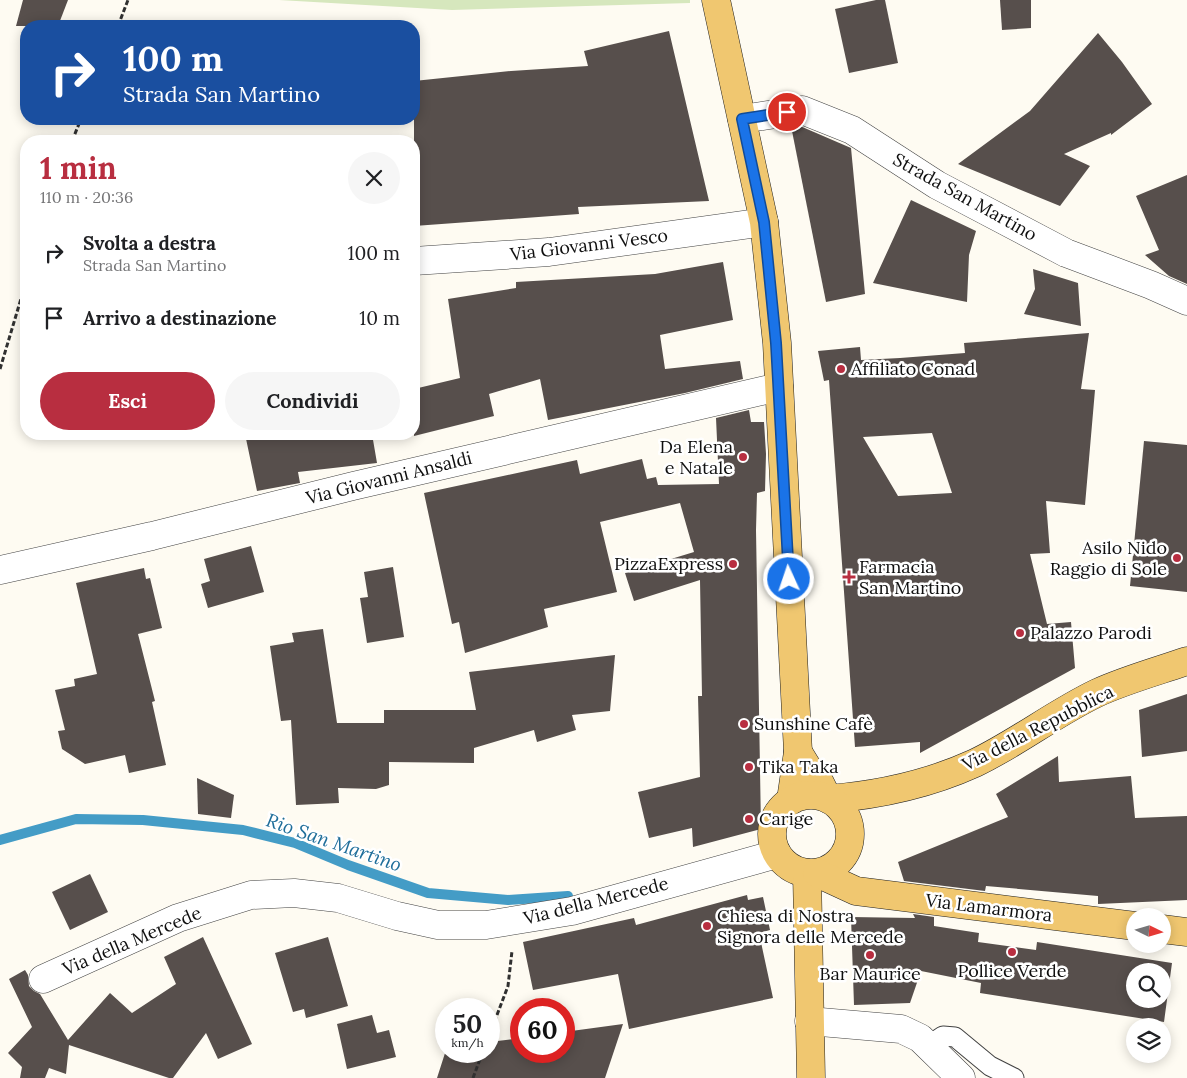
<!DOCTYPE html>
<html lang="it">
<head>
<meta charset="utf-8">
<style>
	body { margin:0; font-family:Lora,serif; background:#f6f6f6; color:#202124; height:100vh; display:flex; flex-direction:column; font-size:19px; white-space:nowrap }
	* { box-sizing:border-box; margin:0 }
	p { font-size:16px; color:#757577 }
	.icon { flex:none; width:28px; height:28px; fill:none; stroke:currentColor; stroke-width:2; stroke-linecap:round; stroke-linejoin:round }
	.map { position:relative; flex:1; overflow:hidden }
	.sheet { position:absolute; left:20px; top:135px; width:400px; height:305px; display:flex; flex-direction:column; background:#fff; border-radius:20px; box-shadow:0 2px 12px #0003 }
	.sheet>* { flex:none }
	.hud { position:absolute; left:20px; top:20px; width:400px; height:105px; border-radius:20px; box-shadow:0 2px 12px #0003; background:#1a4fa0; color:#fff; overflow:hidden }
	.needle { width:32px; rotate:95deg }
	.buttons { position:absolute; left:1126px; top:908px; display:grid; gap:10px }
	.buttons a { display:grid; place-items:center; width:45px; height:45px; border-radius:50%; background:#fff; box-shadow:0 2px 12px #0003; font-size:25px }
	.speed { position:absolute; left:435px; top:998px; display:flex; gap:10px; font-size:25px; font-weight:700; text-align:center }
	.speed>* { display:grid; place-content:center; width:65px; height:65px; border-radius:50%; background:#fff; box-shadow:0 2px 12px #0003; line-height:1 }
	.speed small { font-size:12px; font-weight:400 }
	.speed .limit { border:8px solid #d22; background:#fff; color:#111 }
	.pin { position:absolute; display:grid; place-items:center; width:42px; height:42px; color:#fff; margin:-21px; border:2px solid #fff; border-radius:50%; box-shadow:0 1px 5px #0007 }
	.me { position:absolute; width:55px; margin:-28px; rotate:357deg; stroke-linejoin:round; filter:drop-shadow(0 0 4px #0008) }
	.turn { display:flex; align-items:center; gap:18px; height:105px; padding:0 20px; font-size:22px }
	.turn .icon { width:65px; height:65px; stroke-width:2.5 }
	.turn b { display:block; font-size:35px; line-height:42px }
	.round { display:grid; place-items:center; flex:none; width:52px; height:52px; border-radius:26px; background:#f6f6f6 }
	.overview { display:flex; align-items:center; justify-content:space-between; height:85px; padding:0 20px }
	h1 { font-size:30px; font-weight:700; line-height:38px; color:#b82e40 }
	.cta { display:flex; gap:10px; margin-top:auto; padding:10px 20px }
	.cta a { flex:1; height:58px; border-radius:30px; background:#b82e40; color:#fff; font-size:20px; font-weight:700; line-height:58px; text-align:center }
	.cta a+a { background:#f6f6f6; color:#202124 }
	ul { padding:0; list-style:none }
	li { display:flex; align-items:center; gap:15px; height:65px; padding:0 20px }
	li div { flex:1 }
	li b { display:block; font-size:19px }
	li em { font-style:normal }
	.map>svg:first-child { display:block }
	.green { fill:#d6e7bd }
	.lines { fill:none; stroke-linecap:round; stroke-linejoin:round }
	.stream { stroke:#449cc6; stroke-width:10 }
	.building { fill:#574f4c; fill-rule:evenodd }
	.service-casing { stroke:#424242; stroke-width:21 }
	.minor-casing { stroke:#424242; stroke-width:29 }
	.primary-casing { stroke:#202020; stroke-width:29 }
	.path { stroke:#313131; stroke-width:3; stroke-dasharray:5 2.5; stroke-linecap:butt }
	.service { stroke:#fff; stroke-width:19 }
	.minor { stroke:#fff; stroke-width:28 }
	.primary { stroke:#f0c770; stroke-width:28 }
	.route-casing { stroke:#114b97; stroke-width:12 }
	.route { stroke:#1a73e8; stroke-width:9 }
	.poi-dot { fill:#b82e40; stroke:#fff; stroke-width:2 }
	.labels { text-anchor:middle; stroke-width:5; stroke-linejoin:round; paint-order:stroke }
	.street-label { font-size:18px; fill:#0f0f0f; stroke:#fff }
	.poi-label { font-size:18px; fill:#0f0f0f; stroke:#fff; text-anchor:start }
	.water-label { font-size:19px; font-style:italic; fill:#1f6e9a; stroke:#fff }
</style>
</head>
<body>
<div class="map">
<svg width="1187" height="1078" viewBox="0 0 1187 1078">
	<rect width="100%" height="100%" fill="#fefbf2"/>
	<polygon class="green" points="279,0 690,0 690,3 452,10"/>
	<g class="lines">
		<polyline class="stream" points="0,840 76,819 143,820 243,830 295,843 348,865 428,893 508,900 568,896"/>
	</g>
	<g class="building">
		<polygon points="23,0 68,0 58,26 16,26"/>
		<polygon points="876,0 885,0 898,63 849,73 835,9"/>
		<polygon points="1000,0 1031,0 1031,28 1002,30"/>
		<polygon points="669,31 709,201 578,207 579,214 414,226 414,81 511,71 588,66 584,51"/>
		<polygon points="1098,33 1122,62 1152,104 1111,135 1111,133 1064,154 1090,166 1060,206 958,164 1030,111"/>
		<polygon points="800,126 851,148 865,294 826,302 792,131"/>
		<polygon points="1187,175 1187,284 1169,276 1145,255 1159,250 1136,196"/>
		<polygon points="911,200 976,231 969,255 967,302 873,283"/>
		<polygon points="723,262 733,320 660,335 665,369 740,361 743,379 685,393 548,420 540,379 489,394 494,416 414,436 414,389 460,378 448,299 516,288 516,282 655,274"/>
		<polygon points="1033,269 1078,283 1081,326 1024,314 1035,289"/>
		<path d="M1089 333 1081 389 1095 390 1085 505 1046 501 1050 553 1030 554 1047 624 1071 622 1075 668 920 753V742L855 747 829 380 824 381 818 351 860 347 861 360 900 358 965 353 964 343ZM932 433 952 493 898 496 863 437Z"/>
		<polygon points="749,410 751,422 764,422 766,454 765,491 757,493 756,530 761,829 693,847 692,828 649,838 638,792 700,777 698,696 702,696 700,580 634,601 625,573 694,552 680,503 600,522 617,592 544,609 548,627 465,653 459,622 452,624 424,493 577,460 580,474 642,459 647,479 656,477 658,485 719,484 716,418"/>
		<polygon points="245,434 372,434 377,463 298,472 300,483 257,491"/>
		<polygon points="1144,441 1187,445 1187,592 1130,586"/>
		<polygon points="251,546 264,592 208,608 201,584 210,581 204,559"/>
		<polygon points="393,567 404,637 367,643 360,598 368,597 364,572"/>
		<polygon points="144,568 146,579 150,578 162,628 138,634 155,701 152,702 166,765 129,773 125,755 85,764 62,749 58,731 65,730 55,690 75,686 74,679 97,674 76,583"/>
		<polygon points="323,629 337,723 384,723 384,710 476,710 469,672 615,655 610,711 572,715 576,730 537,742 534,730 474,748 474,763 389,762 389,785 376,789 338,788 339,803 296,805 291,720 281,721 270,646 294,642 292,633"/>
		<polygon points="1187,694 1187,751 1142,757 1139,710"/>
		<polygon points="1058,756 1059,782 1131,776 1135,818 1187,816 1187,900 1098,904 1098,896 986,886 985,891 904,881 898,862 1008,817 996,794"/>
		<polygon points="197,778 234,795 231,818 198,814"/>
		<polygon points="90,874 108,912 70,930 52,892"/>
		<polygon points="747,895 748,900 763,897 770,930 759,933 773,998 629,1029 618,974 533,990 523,942 634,918 636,925"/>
		<path d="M913 914 934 917V926L979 933 978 942 1036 950 1037 942 1172 963 1164 1022 980 993 981 983 921 971 910 1003 854 1005 851 917 915 918ZM1135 971H1162V999H1135Z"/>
		<polygon points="203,937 252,1044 218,1059 206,1033 173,1078 169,1078 69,1045 66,1074 49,1068 45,1078 20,1078 22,1067 8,1053 32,1027 9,979 25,970 28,975 29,986 34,991 40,994 68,1040 110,993 132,1013 176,984 164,957"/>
		<polygon points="328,937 348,1006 306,1018 304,1009 293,1012 275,953"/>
		<polygon points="372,1015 377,1033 389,1030 396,1057 347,1069 337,1024"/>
		<polygon points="623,1024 605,1078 437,1078 446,1050 489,1051 489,1042 521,1038 521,1051 564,1051 564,1032"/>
	</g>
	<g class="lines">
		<g class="service-casing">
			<polyline id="service" points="928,1046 943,1036 955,1037 990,1066 1014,1078"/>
		</g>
		<g class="minor-casing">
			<g id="minor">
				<polyline points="742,119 802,110 852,130 937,185 1066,253 1151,285 1187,301"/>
				<polyline points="414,261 549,252 764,222"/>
				<polyline points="0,570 152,536 353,486 779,387"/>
				<polyline points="43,979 178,918 251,895 294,893 338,898 397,916 438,925 486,925 572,911 777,854"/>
				<polyline points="809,1021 901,1029 920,1038 961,1078"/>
			</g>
		</g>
		<g class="primary-casing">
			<g id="primary">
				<polyline points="716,0 764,222 777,343 798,752 791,800"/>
				<path d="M798 752 809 770 819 781 828 799C879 795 929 784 975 763 1017 743 1055 713 1097 693 1125 680 1158 671 1187 661"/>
				<circle cx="811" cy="834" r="39"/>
				<polyline points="807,873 811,1078"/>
				<polyline points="817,873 856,891 1135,926"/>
				<polyline points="1162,929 1187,932"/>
			</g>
		</g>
		<g class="path">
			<polyline points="118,26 128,0"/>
			<polyline points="72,141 81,119"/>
			<polyline points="0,369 26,282"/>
			<polyline points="489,1036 508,986 512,951"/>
			<polyline points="473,1078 483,1051"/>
		</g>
		<use href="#service" class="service"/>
		<use href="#minor" class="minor"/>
		<use href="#primary" class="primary"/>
	</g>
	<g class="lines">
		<g class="route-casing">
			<polyline id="route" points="787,112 742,119 764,222 776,343 789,579"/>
		</g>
		<use href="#route" class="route"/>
	</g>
	<g class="poi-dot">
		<circle cx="841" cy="369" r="5"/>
		<circle cx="743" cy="457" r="5"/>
		<circle cx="1177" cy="558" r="5"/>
		<circle cx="733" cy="564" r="5"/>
		<path d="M846.5 569.5h5v5h5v5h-5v5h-5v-5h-5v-5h5z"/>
		<circle cx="1020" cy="633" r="5"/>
		<circle cx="744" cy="724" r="5"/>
		<circle cx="749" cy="767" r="5"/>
		<circle cx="749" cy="819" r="5"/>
		<circle cx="707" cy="926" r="5"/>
		<circle cx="1012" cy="952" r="5"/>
		<circle cx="870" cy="955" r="5"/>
	</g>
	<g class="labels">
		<g class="street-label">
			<text transform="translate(965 197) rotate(29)" y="6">Strada San Martino</text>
			<text transform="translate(589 245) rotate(-7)" y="6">Via Giovanni Vesco</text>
			<text transform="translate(389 478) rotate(-14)" y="6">Via Giovanni Ansaldi</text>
			<text transform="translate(1038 728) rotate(-27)" y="6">Via della Repubblica</text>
			<text transform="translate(596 901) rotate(-14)" y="6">Via della Mercede</text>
			<text transform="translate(989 908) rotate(7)" y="6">Via Lamarmora</text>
			<text transform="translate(132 941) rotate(-23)" y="6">Via della Mercede</text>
		</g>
		<g class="poi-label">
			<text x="851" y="375">Affiliato Conad</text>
			<text x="733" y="453" text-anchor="end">Da Elena<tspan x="733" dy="21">e Natale</tspan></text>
			<text x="1167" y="554" text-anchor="end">Asilo Nido<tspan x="1167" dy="21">Raggio di Sole</tspan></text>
			<text x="723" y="570" text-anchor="end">PizzaExpress</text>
			<text x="859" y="573">Farmacia<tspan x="859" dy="21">San Martino</tspan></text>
			<text x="1030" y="639">Palazzo Parodi</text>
			<text x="754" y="730">Sunshine Cafè</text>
			<text x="759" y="773">Tika Taka</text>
			<text x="759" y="825">Carige</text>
			<text x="717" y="922">Chiesa di Nostra<tspan x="717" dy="21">Signora delle Mercede</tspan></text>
			<text x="1012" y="977" text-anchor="middle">Pollice Verde</text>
			<text x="870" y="980" text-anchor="middle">Bar Maurice</text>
		</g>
		<g class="water-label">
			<text transform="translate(334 842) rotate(19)" y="7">Rio San Martino</text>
		</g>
	</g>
</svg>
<div class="buttons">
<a><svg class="needle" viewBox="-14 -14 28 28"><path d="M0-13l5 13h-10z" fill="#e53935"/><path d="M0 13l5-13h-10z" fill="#757577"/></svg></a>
<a><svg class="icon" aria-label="search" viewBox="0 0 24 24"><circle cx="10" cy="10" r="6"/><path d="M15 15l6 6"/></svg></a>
<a><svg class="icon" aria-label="layers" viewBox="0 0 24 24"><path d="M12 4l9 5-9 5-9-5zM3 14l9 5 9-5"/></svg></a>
</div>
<div class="speed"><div>50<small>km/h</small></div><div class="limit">60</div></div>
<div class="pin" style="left:787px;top:112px;background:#d93025"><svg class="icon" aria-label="arrive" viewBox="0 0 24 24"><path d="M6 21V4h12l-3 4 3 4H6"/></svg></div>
<svg class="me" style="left:789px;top:579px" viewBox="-20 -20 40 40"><circle r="17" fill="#1a73e8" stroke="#fff" stroke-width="3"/><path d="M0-11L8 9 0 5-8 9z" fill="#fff"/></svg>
<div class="hud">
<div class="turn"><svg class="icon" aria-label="right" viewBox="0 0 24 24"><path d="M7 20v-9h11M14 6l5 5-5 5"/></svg><div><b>100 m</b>Strada San Martino</div></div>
</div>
<section class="sheet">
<div class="overview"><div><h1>1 min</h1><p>110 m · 20:36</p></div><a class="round"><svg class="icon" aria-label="close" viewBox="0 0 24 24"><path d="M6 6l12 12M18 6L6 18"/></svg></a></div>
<ul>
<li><svg class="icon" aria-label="right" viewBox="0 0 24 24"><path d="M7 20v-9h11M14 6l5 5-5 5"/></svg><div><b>Svolta a destra</b><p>Strada San Martino</p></div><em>100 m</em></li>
<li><svg class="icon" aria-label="arrive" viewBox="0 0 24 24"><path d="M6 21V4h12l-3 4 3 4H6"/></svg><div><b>Arrivo a destinazione</b></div><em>10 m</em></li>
</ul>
<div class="cta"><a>Esci</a><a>Condividi</a></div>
</section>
</div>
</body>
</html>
